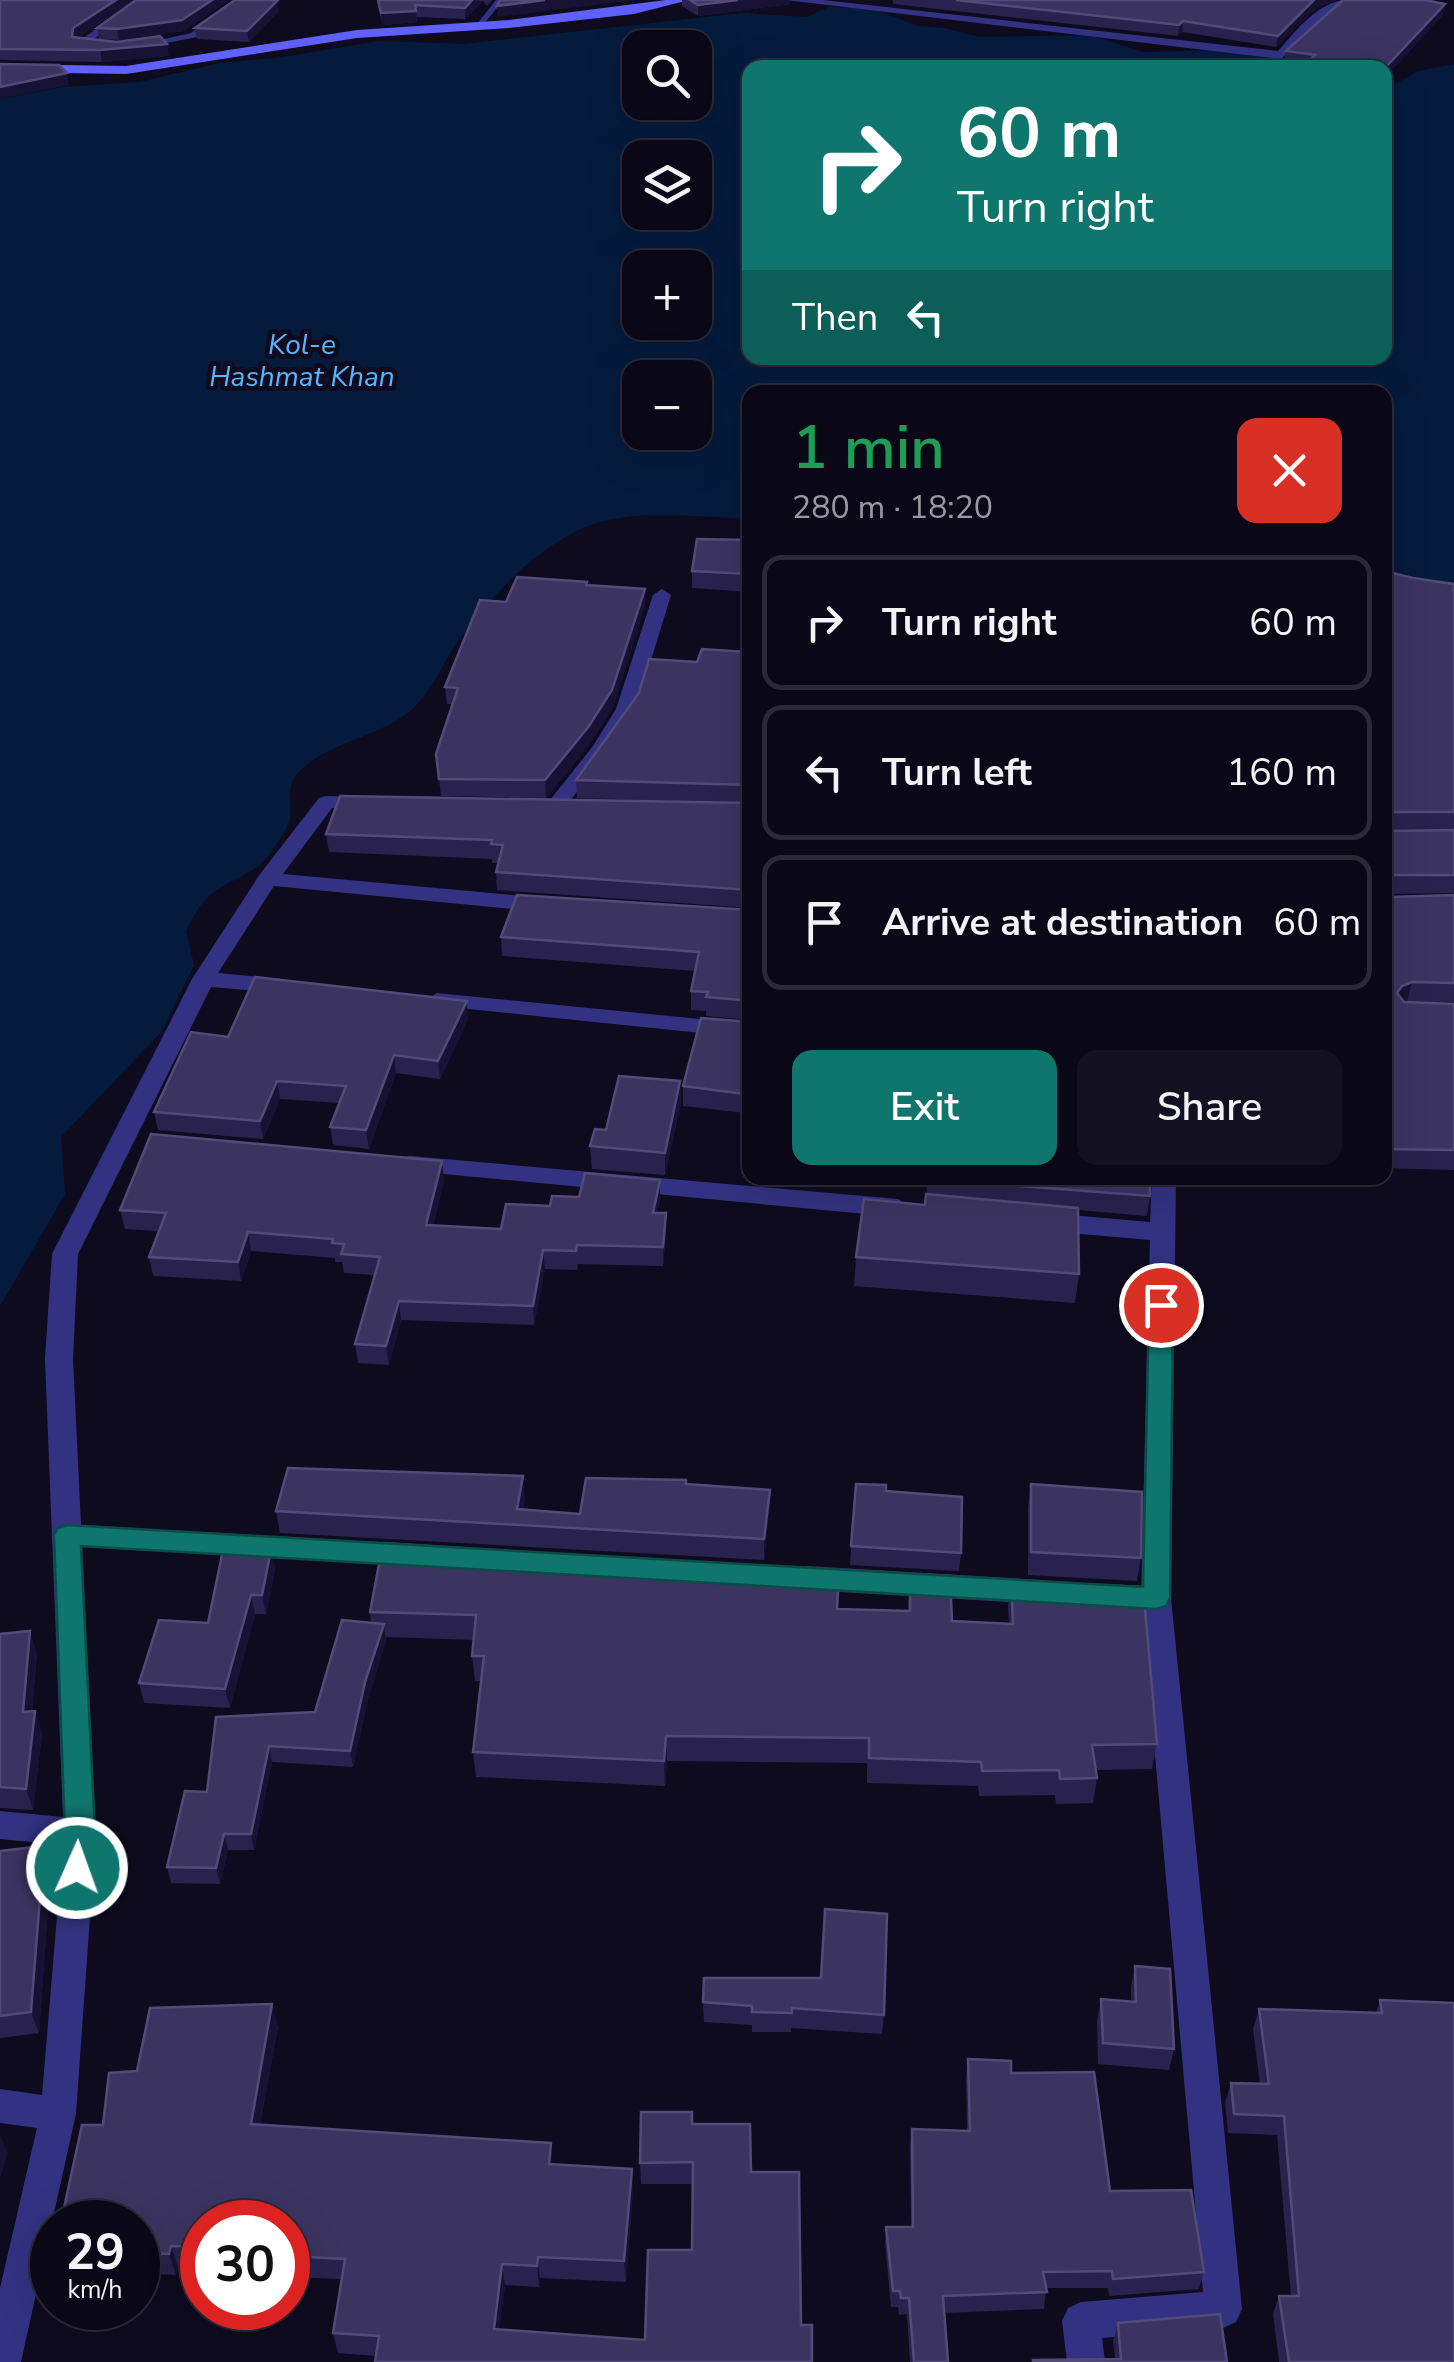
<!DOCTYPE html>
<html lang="en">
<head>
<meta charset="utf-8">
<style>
	body { margin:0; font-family:"Nunito Sans",sans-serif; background:#131120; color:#f1f3f6; height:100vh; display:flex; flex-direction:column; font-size:38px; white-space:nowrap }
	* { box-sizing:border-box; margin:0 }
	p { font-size:32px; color:#999aa1 }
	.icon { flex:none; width:55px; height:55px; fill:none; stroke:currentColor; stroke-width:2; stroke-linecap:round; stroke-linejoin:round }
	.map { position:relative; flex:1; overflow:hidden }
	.details { position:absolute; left:742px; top:385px; width:650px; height:800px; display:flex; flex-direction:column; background:#0a0817; border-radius:20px; box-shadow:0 10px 40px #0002,0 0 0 2px #2a2936 }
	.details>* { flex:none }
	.guide { position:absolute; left:742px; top:60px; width:650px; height:305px; border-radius:20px; box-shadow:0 10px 40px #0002,0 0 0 2px #2a2936; background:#0f766e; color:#fff; overflow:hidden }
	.controls { position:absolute; left:622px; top:30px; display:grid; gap:20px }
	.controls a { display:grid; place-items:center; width:90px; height:90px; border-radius:20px; background:#0a0817; box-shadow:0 10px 40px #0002,0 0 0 2px #2a2936; font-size:50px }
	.speed { position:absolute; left:30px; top:2200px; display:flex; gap:20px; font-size:50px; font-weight:700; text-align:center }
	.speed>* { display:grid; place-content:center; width:130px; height:130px; border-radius:50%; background:#0a0817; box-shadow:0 10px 40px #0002,0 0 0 2px #2a2936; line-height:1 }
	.speed small { font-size:25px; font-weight:400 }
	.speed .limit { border:15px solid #d22; background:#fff; color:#111 }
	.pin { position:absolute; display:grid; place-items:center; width:85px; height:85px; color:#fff; margin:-42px; border:5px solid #fff; border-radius:50%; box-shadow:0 2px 10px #0007 }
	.me { position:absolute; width:110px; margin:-55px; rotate:2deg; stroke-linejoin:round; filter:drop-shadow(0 0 8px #0008) }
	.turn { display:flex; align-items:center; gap:35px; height:210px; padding:0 50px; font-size:45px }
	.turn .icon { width:130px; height:130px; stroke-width:2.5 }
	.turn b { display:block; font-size:70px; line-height:85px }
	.then { display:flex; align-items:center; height:95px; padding:0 50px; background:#0003; gap:20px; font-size:38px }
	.round { display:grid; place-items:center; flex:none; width:105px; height:105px; border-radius:20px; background:#131120 }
	.head { display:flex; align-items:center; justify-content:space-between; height:170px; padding:0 50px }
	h1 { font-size:60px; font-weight:600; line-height:75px; color:#1e9e55 }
	.action { display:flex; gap:20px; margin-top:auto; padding:20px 50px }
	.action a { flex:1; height:115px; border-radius:20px; background:#0f766e; color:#fff; font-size:40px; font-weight:600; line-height:115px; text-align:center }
	.action a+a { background:#131120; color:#f1f3f6 }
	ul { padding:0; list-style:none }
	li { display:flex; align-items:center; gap:30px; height:135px; margin:0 20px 15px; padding:0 30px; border:5px solid #2a2936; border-radius:20px }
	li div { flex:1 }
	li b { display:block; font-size:38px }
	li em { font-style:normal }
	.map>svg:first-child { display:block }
	.water { fill:#051b3d; fill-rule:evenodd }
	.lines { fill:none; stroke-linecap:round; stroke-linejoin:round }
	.lane { fill:#333282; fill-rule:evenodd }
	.street { fill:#333282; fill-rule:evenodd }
	.secondary { fill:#6060ff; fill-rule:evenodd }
	.wall { fill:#29224e }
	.shaded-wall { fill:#171133 }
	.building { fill:#3b3461; stroke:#524b7a; stroke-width:2.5 }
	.route { fill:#0f766e; stroke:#0a4d48; stroke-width:2.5 }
	.labels { text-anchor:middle; stroke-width:10; stroke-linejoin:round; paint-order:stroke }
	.far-water-label { font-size:28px; font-style:italic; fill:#57b5ff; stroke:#0e0b1f }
</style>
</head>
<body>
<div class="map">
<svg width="1454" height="2362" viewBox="0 0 1454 2362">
	<rect width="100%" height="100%" fill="#0e0b1f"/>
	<path class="water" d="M829 7 871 8 917 26 945 28 978 37 1090 35 1143 52 1221 50 1263 56 1276 59 1284 67 750 68V358H1385V84L1397 83 1418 71 1454 64V589L1385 568V392H750V518C691 519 626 504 571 534 527 558 491 597 461 637 446 657 436 682 420 701 389 738 329 738 297 774 286 787 292 803 290 818 288 829 278 841 272 851 257 874 231 878 211 894 200 903 192 919 186 931L194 965 162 1031 61 1137 65 1194 0 1306V99L63 87 140 82 219 63 277 58 380 41 464 44 742 13 807 17ZM640 48H695V102H640ZM640 158H695V212H640ZM640 268H695V322H640ZM640 378H695V432H640Z"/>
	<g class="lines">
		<g class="lane">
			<polygon points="140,0 149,0 88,43 98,44 98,48 77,46 77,42"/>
			<polygon points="236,0 245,0 197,37 141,48 137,45 191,33"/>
			<polygon points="496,0 504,0 480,28 474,28"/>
		</g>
		<g class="street">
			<path d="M786 0H823L1278 51C1296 31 1319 0 1348 0L1281 59Z"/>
			<polygon points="662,589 671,595 636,709 608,753 560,813 546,813 543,809 593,746 616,709 653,595"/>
			<polygon points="326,796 371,797 381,803 371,809 332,808 283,874 545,898 556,905 545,912 274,886 218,973 282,979 293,986 282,993 211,987 78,1254 73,1359 81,1525 413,1544 423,1547 428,1555 423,1563 413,1566 82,1547 96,1833 76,2114 21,2362 0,2362 0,2288 37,2128 0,2123 0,2089 42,2095 63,1845 0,1839 0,1811 63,1817 45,1359 52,1254 192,979 260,874 319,798"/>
			<polygon points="437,993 750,1024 750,1038 429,1005 426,1000"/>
			<polygon points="410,1156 898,1199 911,1208 898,1217 401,1170 398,1164 401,1158"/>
			<polygon points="1152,1178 1176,1178 1171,1598 1242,2309 1236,2322 1223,2328 1102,2338 1105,2362 1067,2362 1062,2321 1068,2308 1081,2302 1203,2292 1141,1598 1150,1240 1047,1231 1034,1222 1047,1213 1150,1222"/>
			<polygon points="807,1566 1042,1580 1052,1584 1057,1592 1052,1600 1042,1604 807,1590 797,1586 792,1578 797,1570"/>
		</g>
		<polygon class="secondary" points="666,0 689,0 634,14 509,28 357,38 126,74 0,72 0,64 126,66 357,30 509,20"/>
	</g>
	<g class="wall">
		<polygon points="0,0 134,0 77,38 169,56 102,62 0,60"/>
		<polygon points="377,0 492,0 487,6 483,1 465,19 417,17 417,22 382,25"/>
		<polygon points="682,0 790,0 790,4 698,16 682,6"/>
		<polygon points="893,0 1337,0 1316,8 1276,47 1182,32 1178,36 893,4"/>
		<polygon points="279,11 249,42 197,39 195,28"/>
		<polygon points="1443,15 1385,77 1385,68 1309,68 1309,66 1284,62 1286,51"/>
		<polygon points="97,28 184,31 119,40 99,39"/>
		<polygon points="750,540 750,592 692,588 692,571"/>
		<polygon points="1385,571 1413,578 1454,584 1454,893 1389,894 1389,897 1454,895 1454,1002 1406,1002 1454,1004 1454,1170 1385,1168"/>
		<polygon points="587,582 587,585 645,589 645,606 613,707 590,744 546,798 441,796 436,754 453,704 447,704 445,687 506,602"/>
		<polygon points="750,632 750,908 497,890 496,872 498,863 492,863 492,859 329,852 326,834 748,803 577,798 576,780 697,662 747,652"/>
		<polygon points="750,910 750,1020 706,1016 706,1011 691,1010 691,991 695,971 502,956 501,937"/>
		<polygon points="468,1019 440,1079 396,1073 369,1149 333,1145 330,1127 339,1103 280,1099 263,1139 158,1130 154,1112 228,1037"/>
		<polygon points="750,1023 750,1094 745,1113 683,1106 683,1086"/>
		<polygon points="680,1081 681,1103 665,1175 592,1169 590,1146 606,1130"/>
		<polygon points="928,1178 1150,1196 1147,1216 1078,1210 1079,1274 1075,1303 854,1286 856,1257 925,1205"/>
		<polygon points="444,1180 433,1225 501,1229 550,1206 579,1197 660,1180 660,1199 657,1213 666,1213 666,1232 663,1266 578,1264 577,1270 545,1269 534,1325 401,1320 389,1365 358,1363 355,1344 375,1275 344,1273 342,1262 335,1262 335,1258 251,1251 241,1281 153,1276 149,1257 159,1231 125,1229 120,1210"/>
		<polygon points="687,1484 770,1490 769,1511 764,1560 280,1533 276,1511 525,1497 523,1509 580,1514"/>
		<polygon points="856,1484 886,1491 961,1553 959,1571 850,1565"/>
		<polygon points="1031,1484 1141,1558 1137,1581 1028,1575 1028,1507"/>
		<polygon points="271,1550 275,1569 266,1614 255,1614 230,1708 144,1703 139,1683 208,1623"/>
		<polygon points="910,1574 952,1621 1009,1623 1008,1606 1011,1581 1157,1744 1152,1769 1096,1770 1097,1778 1093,1803 1056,1804 1055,1795 979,1796 978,1786 867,1783 867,1763 667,1761 665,1786 476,1777 473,1752 481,1681 475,1681 472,1656 474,1640 386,1637 386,1641 368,1699 353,1767 272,1762 254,1850 228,1850 220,1884 171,1883 167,1867 207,1792 315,1712 371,1623 370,1612 837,1609 908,1611"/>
		<polygon points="0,1634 37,1653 32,1712 42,1733 33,1810 0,1808"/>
		<polygon points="0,1851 51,1867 39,2033 0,2038"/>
		<polygon points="1135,1966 1174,2049 1169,2070 1098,2064 1097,2021 1101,1999 1131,2001 1131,1987"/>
		<polygon points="1380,2000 1454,2362 1279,2362 1273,2314 1279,2296 1291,2296 1277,2135 1228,2133 1225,2102 1231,2083 1260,2084 1253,2029 1259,2009 1376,2013"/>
		<polygon points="703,2002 884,2015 882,2034 791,2028 791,2032 752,2032 752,2025 704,2022"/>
		<polygon points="278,2026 260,2125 553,2164 633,2190 626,2282 540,2278 539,2287 505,2285 499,2329 645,2340 692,2250 693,2184 641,2184 640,2163 693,2124 751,2172 801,2325 812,2362 376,2356 338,2353 333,2333 341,2279 288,2277 288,2222 202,2222 202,2268 178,2267 176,2275 143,2273 138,2259 138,2222 103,2125 137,2071"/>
		<polygon points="968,2059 1011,2073 1110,2191 1204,2272 1199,2289 1109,2296 1108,2288 1046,2288 1044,2309 944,2313 948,2362 910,2362 907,2314 899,2315 898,2307 891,2307 885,2244 886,2227 911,2227 910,2146 912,2129 967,2131 966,2077"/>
		<polygon points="1118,2323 1227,2362 1115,2359 1113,2341"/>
	</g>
	<g class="shaded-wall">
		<polygon points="116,0 134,0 75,39 72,37 73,28"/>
		<polygon points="212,0 229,0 184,31 119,40 117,29"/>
		<polygon points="278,0 279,11 249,42 247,31"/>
		<polygon points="472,0 483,1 465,19 465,8"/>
		<polygon points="545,0 636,0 497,17 497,6"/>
		<polygon points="738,0 790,0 790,4 698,16 698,5"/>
		<polygon points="1314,0 1337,0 1316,8 1276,47 1278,36"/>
		<polygon points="1445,4 1443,15 1385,77 1385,68"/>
		<polygon points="416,11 417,22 382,25 381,13"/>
		<polygon points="1183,21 1182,32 1178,36 1179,25"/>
		<polygon points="167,44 169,56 102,62 100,50"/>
		<polygon points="67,73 69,85 0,99 0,87"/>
		<polygon points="645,589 645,606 613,707 590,744 546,798 545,780"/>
		<polygon points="1412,982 1407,1001 1397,1005 1397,993 1402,986"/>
		<polygon points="467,1001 468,1019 440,1079 438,1061"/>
		<polygon points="394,1055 396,1073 369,1149 366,1130"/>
		<polygon points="750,1076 750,1094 745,1113 745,1094"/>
		<polygon points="277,1081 280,1099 263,1139 260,1121"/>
		<polygon points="680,1081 681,1103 665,1175 665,1153"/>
		<polygon points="442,1161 444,1180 428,1244 426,1225"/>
		<polygon points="660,1180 660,1199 653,1232 653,1213"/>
		<polygon points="666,1213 666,1232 663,1266 663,1247"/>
		<polygon points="248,1232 251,1251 241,1281 238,1262"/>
		<polygon points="543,1250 545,1269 534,1325 533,1306"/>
		<polygon points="399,1301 401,1320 389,1365 386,1346"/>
		<polygon points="523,1476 525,1497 520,1525 517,1509"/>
		<polygon points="770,1490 769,1511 764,1560 764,1539"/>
		<polygon points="271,1550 275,1569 266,1614 262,1595"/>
		<polygon points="251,1595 255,1614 230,1708 225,1689"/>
		<polygon points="384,1624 386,1641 368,1699 353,1767 350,1751 365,1682"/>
		<polygon points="30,1631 37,1653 30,1734 23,1712"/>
		<polygon points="35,1711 42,1733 33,1810 26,1789"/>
		<polygon points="666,1736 667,1761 665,1786 664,1761"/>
		<polygon points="269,1746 272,1762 254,1850 251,1834"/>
		<polygon points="224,1834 228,1850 220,1884 216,1868"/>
		<polygon points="44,1846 51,1867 39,2033 31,2012"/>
		<polygon points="272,2004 278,2026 256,2146 251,2124"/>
		<polygon points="0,2135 8,2153 0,2179"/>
		<polygon points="551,2143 553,2164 549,2164"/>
		<polygon points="632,2169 633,2190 626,2282 624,2261"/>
		<polygon points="171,2246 178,2267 176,2275 169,2254"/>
		<polygon points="538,2257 540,2278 539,2287 537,2266"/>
		<polygon points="502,2264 505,2285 497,2349 494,2329"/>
	</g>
	<g class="building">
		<polygon points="0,0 116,0 73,28 72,37 117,42 160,36 167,44 100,50 0,49"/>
		<polygon points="136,0 212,0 182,20 117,29 97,28"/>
		<polygon points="235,0 278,0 247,31 195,28"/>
		<polygon points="378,0 472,0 465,8 415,5 416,11 381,13"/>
		<polygon points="500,0 545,0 497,6"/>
		<polygon points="690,0 738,0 698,5"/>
		<polygon points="956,0 1314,0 1278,36 1183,21 1179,25"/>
		<polygon points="1343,0 1425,0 1445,4 1385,68 1361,68 1310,60 1315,55 1286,51"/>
		<polygon points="0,64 59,65 67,73 0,87"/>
		<polygon points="697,539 750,540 750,574 692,571"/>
		<polygon points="1385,571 1413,578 1454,584 1454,812 1389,812 1385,827 1389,831 1454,830 1454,875 1389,875 1385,879 1389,897 1454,895 1454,983 1412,982 1402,986 1397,993 1404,1002 1454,1004 1454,1150 1385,1149"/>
		<polygon points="517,577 587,582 586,585 645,589 612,690 589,726 545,780 439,779 436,754 458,688 445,687 480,600 506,602"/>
		<polygon points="750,632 750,785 576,780 639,693 649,659 697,662 702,649 747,652"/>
		<polygon points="340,796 750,803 750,890 496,872 503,845 491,844 492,840 326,834"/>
		<polygon points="517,895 750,910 750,1001 706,997 708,992 691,991 699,952 501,937"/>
		<polygon points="255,977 467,1001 438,1061 394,1055 366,1130 330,1127 346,1086 277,1081 260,1121 154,1112 191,1032 228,1037"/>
		<polygon points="701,1018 750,1022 750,1076 745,1094 683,1086"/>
		<polygon points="619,1076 680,1081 665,1153 590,1146 595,1129 606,1130"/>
		<polygon points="151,1134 442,1161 426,1225 501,1229 506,1204 550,1206 552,1196 579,1197 585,1173 660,1180 653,1213 666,1213 663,1247 577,1245 576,1251 543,1250 533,1306 399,1301 386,1346 355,1344 380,1257 341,1254 344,1244 332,1243 333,1239 248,1232 238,1262 149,1257 166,1213 120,1210"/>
		<polygon points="928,1178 1150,1178 1150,1196 928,1179"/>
		<polygon points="926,1194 1078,1208 1079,1274 856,1257 864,1199 925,1205"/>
		<polygon points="288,1468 523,1476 517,1509 580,1514 586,1478 686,1480 686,1484 770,1490 764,1539 276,1511"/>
		<polygon points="856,1484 886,1485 886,1491 962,1497 961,1553 851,1546"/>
		<polygon points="1031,1484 1142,1492 1141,1558 1031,1552"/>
		<polygon points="383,1543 839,1573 837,1609 910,1611 910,1574 950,1576 952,1621 1013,1624 1011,1581 1143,1587 1157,1744 1092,1745 1097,1778 1060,1779 1059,1770 982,1771 981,1762 869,1758 869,1738 666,1736 664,1761 473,1752 484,1656 472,1656 476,1615 370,1612"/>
		<polygon points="223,1550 271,1550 262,1595 251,1595 225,1689 139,1683 159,1620 208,1623"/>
		<polygon points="342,1620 384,1624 365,1682 350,1751 269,1746 251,1834 224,1834 216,1868 167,1867 185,1791 207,1792 216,1717 315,1712"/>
		<polygon points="30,1631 23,1712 35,1711 26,1789 0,1787 0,1634"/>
		<polygon points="44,1846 31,2012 0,2016 0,1851"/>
		<polygon points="825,1909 887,1914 884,2015 792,2008 792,2013 752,2012 752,2006 703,2002 704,1978 821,1978"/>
		<polygon points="1135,1966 1170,1969 1174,2049 1103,2043 1101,1999 1136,2002"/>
		<polygon points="1380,2000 1454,2003 1454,2362 1289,2362 1279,2296 1299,2296 1284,2116 1234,2114 1231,2083 1269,2084 1259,2009 1382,2013"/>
		<polygon points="272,2004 251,2124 551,2143 549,2164 632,2169 624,2261 538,2257 537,2266 502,2264 494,2329 645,2340 648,2250 692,2250 693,2162 640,2163 641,2112 692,2112 692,2124 750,2124 751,2172 799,2172 801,2325 812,2325 812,2362 375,2362 379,2336 333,2333 345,2259 288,2256 288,2222 202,2222 202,2247 171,2246 169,2254 138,2253 138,2222 61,2222 82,2125 103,2125 109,2073 137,2071 150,2008"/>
		<polygon points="968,2059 1011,2061 1011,2073 1094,2072 1110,2191 1191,2190 1204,2272 1113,2279 1112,2271 1043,2272 1047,2292 943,2296 948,2362 914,2362 909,2298 901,2298 900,2291 893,2291 886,2227 913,2227 912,2129 970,2131"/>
		<polygon points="1220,2314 1227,2362 1033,2362 1033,2360 1121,2359 1118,2323"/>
	</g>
	<polygon class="route" points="1161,1297 1173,1305 1170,1598 1166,1606 1156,1609 81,1546 95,1833 88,1878 77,1882 67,1878 62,1868 65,1833 54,1535 58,1528 67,1525 1143,1587 1149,1305"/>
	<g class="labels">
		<g class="far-water-label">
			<text x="302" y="354">Kol-e<tspan x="302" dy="32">Hashmat Khan</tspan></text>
		</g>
	</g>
</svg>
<div class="controls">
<a><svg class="icon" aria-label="search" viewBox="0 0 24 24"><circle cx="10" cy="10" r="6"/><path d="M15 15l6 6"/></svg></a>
<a><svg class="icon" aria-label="layers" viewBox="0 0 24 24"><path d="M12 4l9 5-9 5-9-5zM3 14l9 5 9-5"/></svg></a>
<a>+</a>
<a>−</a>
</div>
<div class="speed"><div>29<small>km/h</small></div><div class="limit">30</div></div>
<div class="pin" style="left:1161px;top:1305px;background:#d93025"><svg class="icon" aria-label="arrive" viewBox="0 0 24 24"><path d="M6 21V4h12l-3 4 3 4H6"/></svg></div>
<svg class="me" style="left:77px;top:1868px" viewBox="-20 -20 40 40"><circle r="17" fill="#0f766e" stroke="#fff" stroke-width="3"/><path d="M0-11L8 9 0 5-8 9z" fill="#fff"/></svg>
<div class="guide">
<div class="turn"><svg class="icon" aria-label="right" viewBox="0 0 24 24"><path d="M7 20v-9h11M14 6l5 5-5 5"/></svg><div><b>60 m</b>Turn right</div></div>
<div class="then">Then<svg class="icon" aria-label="left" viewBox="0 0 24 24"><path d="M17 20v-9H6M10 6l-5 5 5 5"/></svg></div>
</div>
<section class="details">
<div class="head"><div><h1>1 min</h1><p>280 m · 18:20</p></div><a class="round" style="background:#d93025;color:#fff"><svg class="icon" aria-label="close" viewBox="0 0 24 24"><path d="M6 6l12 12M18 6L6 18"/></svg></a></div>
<ul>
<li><svg class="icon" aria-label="right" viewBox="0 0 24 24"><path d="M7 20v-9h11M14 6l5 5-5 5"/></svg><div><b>Turn right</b></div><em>60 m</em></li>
<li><svg class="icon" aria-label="left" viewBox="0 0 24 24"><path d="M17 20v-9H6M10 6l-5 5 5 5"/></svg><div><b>Turn left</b></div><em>160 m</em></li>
<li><svg class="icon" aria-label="arrive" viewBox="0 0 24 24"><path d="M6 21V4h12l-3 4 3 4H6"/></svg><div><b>Arrive at destination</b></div><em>60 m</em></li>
</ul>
<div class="action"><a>Exit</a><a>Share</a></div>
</section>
</div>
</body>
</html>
